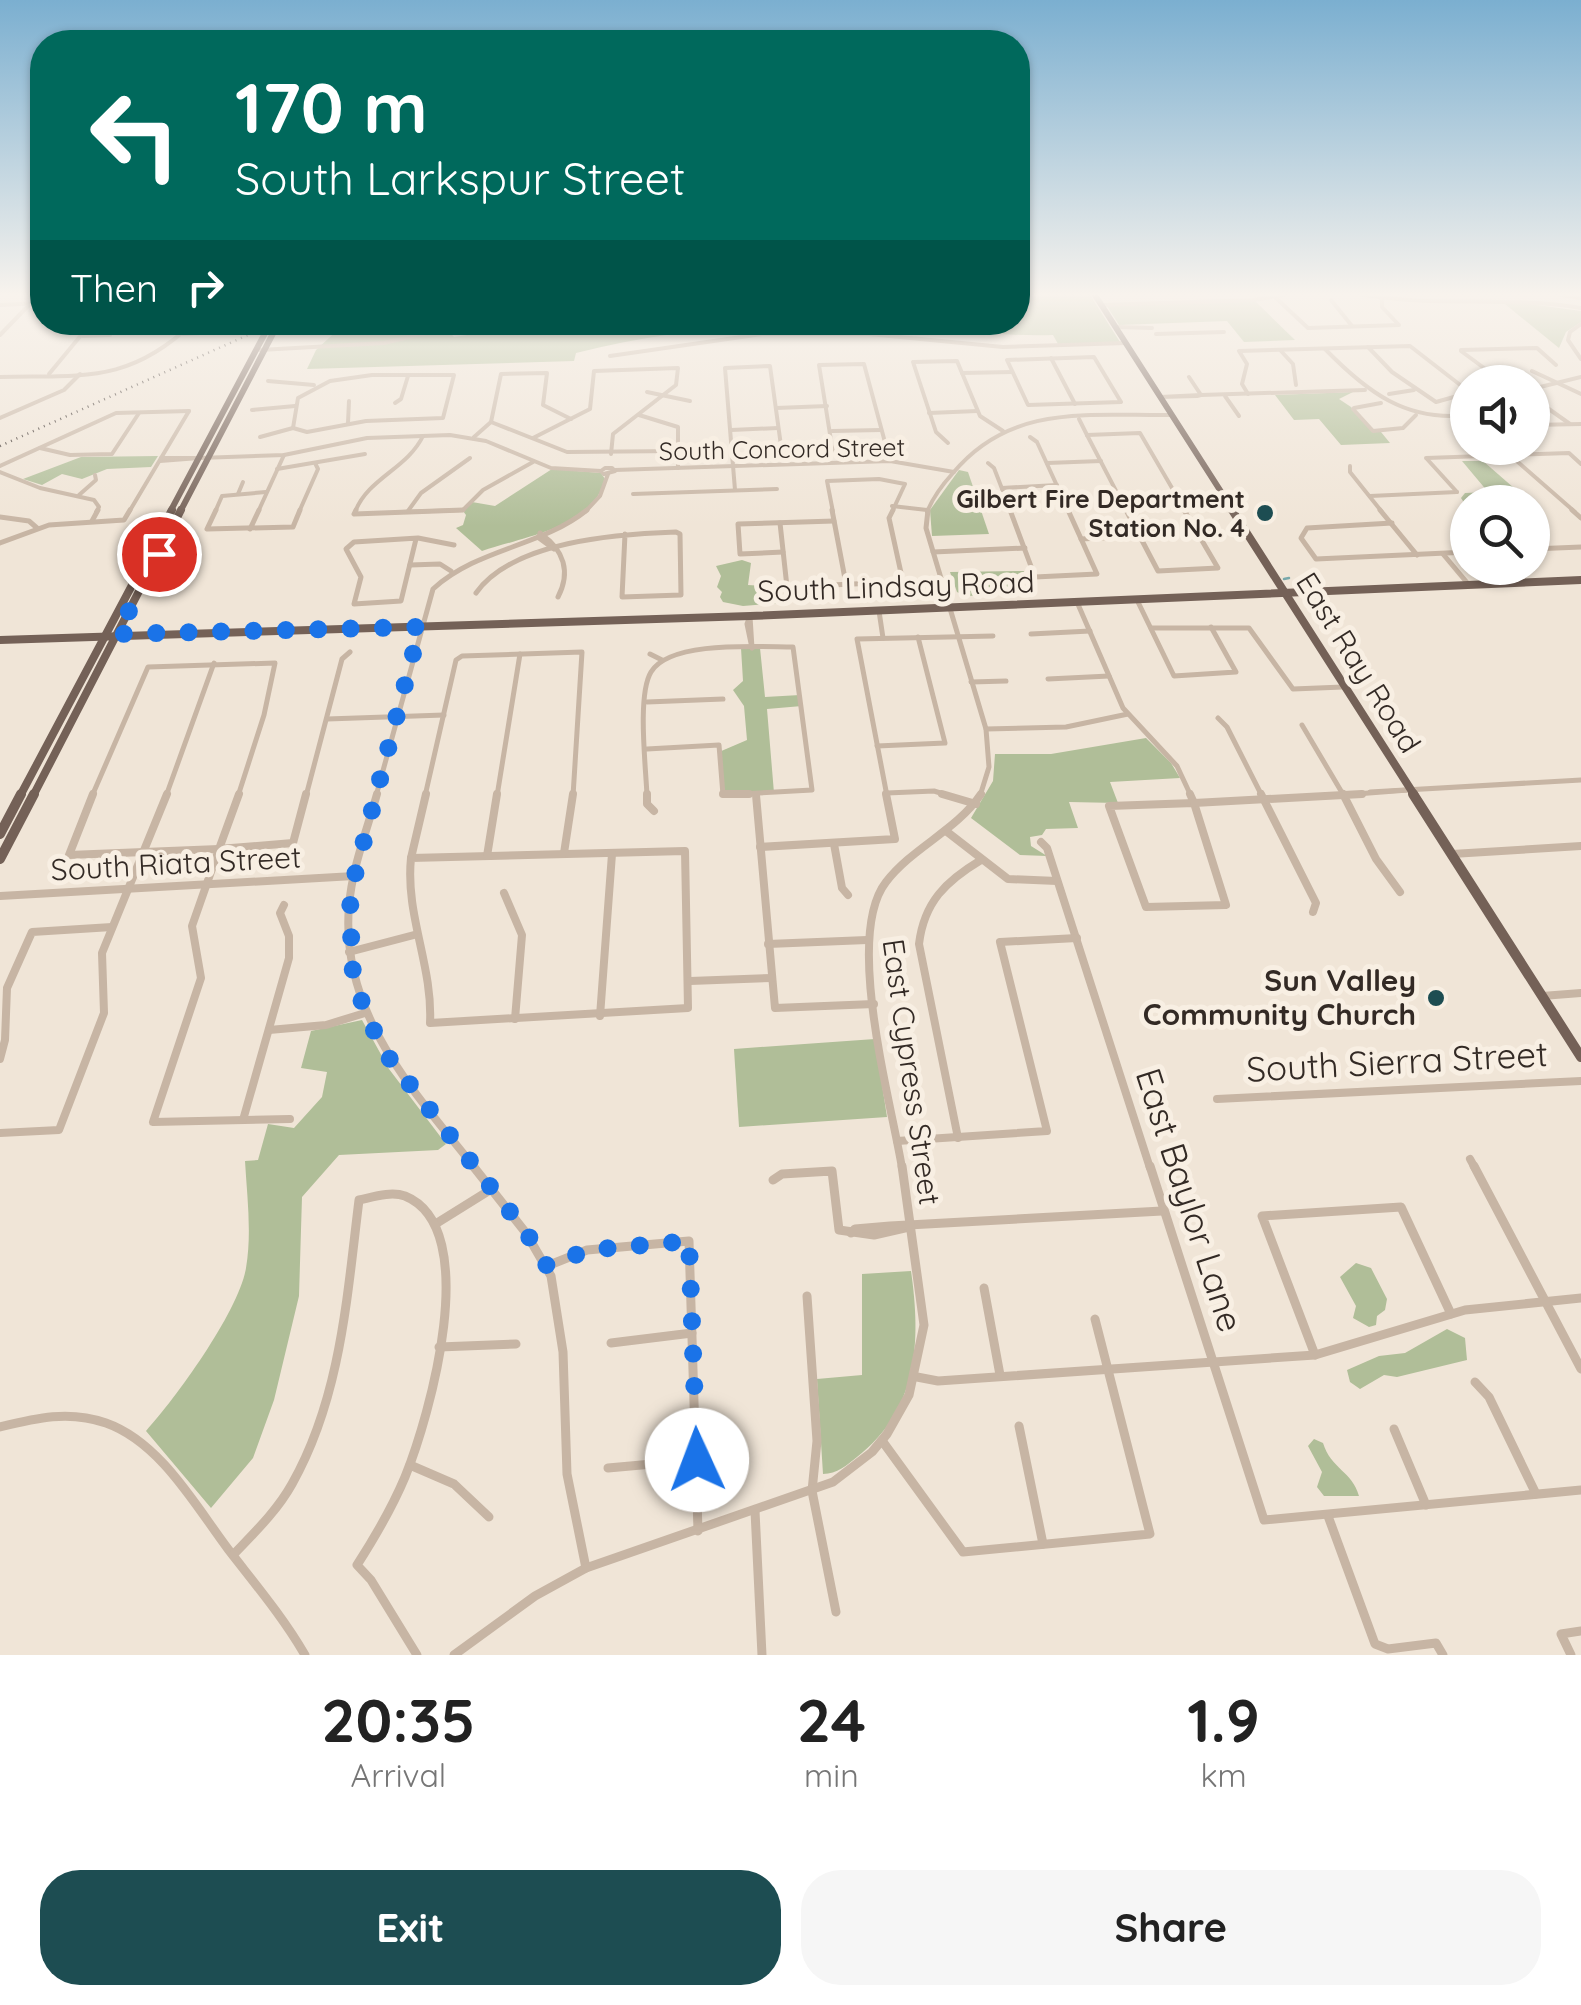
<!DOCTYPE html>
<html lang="en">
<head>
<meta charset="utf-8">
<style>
	body { margin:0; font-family:Quicksand,sans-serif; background:#f6f6f6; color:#222; height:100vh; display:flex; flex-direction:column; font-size:38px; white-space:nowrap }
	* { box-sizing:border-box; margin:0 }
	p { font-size:32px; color:#767676 }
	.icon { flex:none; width:55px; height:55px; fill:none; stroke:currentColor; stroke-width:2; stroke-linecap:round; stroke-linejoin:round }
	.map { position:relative; height:1655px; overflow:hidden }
	.details { display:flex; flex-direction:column; background:#fff; flex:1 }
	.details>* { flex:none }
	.hud { position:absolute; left:30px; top:30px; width:1000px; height:305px; border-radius:40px; box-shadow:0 2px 8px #0004; background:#00695c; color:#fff; overflow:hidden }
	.tools { position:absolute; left:1450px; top:365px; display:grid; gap:20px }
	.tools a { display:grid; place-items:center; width:100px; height:100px; border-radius:50%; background:#fff; box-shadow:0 2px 8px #0004; font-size:50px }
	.pin { position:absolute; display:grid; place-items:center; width:85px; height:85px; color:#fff; margin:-42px; border:5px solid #fff; border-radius:50%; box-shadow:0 2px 10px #0007 }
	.me { position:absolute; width:110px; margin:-55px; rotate:358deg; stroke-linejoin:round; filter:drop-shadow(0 0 8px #0008) }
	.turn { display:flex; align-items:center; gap:35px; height:210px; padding:0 40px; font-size:45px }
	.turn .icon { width:130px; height:130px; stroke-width:2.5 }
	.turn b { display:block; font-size:70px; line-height:85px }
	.then { display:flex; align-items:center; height:95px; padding:0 40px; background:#0003; gap:20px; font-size:38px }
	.eta { display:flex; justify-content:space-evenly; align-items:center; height:170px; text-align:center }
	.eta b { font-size:60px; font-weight:700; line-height:70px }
	.cta { display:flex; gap:20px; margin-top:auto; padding:20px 40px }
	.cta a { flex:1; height:115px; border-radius:40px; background:#1d4d52; color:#fff; font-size:40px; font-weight:700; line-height:115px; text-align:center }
	.cta a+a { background:#f6f6f6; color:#222 }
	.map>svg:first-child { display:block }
	.green { fill:#b0be98 }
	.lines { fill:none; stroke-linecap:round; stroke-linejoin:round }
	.stream { stroke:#78a8ab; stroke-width:2.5 }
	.minor-far3 { stroke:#c7b5a4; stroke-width:4 }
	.minor-far2 { stroke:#c7b5a4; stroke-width:5 }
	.minor-far1 { stroke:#c7b5a4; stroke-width:8 }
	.minor { stroke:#c7b5a4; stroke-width:9 }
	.major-far2 { stroke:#746157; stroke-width:6 }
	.major-far1 { stroke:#746157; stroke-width:8 }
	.major { stroke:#746157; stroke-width:10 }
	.rail { stroke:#332a25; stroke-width:2.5; stroke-dasharray:1 5; stroke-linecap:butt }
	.route { stroke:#1a73e8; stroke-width:18; stroke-dasharray:0 32.4 }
	.poi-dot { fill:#1d4d52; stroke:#f8efe3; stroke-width:4 }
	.labels { text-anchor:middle; stroke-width:10; stroke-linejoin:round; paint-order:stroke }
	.far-street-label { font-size:25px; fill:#332a25; stroke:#f8efe3 }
	.far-poi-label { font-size:25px; font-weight:bold; fill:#332a25; stroke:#f8efe3; text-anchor:end }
	.street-label { font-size:30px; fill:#332a25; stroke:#f8efe3 }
	.poi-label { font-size:30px; font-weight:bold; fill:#332a25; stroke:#f8efe3; text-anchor:end }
	.near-street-label { font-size:35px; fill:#332a25; stroke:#f8efe3 }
</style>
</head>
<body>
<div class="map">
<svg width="1581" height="1655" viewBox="0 0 1581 1655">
	<rect width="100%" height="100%" fill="#f0e5d7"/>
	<g class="green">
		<path d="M1018 295H1090L1120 342 1058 344 1053 335C990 337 932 326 870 324 771 322 672 328 576 353L574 361 307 369 316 350 343 325 339 323H436L425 328 431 333 447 329 454 337 551 322H1018Z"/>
		<polygon points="1500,300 1581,311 1581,322 1566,332 1559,348"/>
		<polygon points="1255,301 1295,340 1244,342 1227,321 1119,325 1107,306"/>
		<polygon points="1353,392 1339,399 1351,407 1372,432 1381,432 1390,443 1341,445 1319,419 1294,420 1275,395"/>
		<polygon points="158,456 151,467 107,469 82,479 62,474 42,485 23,479 81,457"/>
		<polygon points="1462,461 1483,461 1530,502 1468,502 1467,507 1461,498 1465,493 1488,492"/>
		<path d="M552 469 601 473 605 479C594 527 523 537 482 551L456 528 463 525 466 515 463 511 472 502 495 506Z"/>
		<polygon points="959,470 968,472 989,534 932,536 930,510"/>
		<polygon points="742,560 751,563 748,585 778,587 784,597 781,603 743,606 723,602 720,597 722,592 717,587 721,576 716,566"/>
		<polygon points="1024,571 1024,594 965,596 957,592 950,572"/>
		<polygon points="741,648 760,648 765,697 800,695 802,706 767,709 774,793 723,795 719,752 747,740 744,706 733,690 743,681"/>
		<polygon points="1146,738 1171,763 1180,778 1110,782 1118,803 1069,802 1078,828 1046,829 1042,835 1030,837 1031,846 1047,856 1020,855 971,818 993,781 995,754 1051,754"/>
		<path d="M362 1020 389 1069 446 1144 438 1150 339 1155 302 1197 299 1296 274 1400 253 1458 211 1508 146 1431C176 1398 239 1311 246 1268 252 1233 247 1196 245 1161L258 1160 268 1124 294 1128 322 1097 327 1072 301 1068 311 1031Z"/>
		<polygon points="875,1039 887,1117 739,1127 734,1049"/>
		<polygon points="1356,1263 1371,1268 1387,1299 1385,1310 1377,1316 1376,1325 1369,1327 1353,1318 1356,1306 1340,1277"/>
		<path d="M911 1271C921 1341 919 1409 857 1457 847 1465 837 1474 823 1474L817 1379 862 1375V1274Z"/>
		<polygon points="1447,1329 1465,1338 1467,1360 1397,1377 1384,1375 1360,1389 1350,1382 1347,1370 1379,1356 1405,1353"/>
		<path d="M1314 1439 1323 1443C1331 1469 1352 1471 1359 1496H1324L1317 1487 1322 1472 1308 1446Z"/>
	</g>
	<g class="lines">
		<polyline class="stream" points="1284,579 1289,578"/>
		<g class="minor-far3">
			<path d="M1364 295C1436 307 1509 296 1581 308"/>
			<polyline points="1561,295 1581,298"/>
			<polyline points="1275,297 1308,328 1399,325"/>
			<polyline points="1382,298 1382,307 1398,324"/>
			<polyline points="1331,300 1352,326"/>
			<polyline points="0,305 42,303"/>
			<polyline points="1101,305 1254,300 1283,295"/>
			<polyline points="760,322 762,334"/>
			<polyline points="1581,324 1570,332 1568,340 1581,359"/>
			<polyline points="1116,327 1152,328"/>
			<polyline points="183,334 216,332"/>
			<polyline points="1156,334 1224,332"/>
			<polyline points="0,335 30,304"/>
			<polyline points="83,336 110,335"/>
			<polyline points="1368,347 1392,372 1436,402 1468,393"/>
			<path d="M1325 349C1367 392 1406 422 1468 415"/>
			<polyline points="260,350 384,343 472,322"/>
			<polyline points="1461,350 1537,348 1556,365"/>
			<polyline points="1281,351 1293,364 1296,385"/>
			<polyline points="1461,351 1503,382"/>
			<polyline points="610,356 762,334 869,334 1003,347 1126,343"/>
			<polygon points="1094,357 1121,402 1028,405 1007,360"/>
			<polyline points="1051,358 1075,404"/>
			<polyline points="1532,371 1581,394"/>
			<polyline points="962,373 1012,372"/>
			<polyline points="49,374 92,322"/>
			<polygon points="372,375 454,375 443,418 366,421 307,432 293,428 298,398 330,381"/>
			<path d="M0 377C84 375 129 384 194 322"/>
			<polyline points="1189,377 1201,395 1365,390"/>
			<polyline points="268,381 314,385"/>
			<polyline points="1532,389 1581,377"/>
			<polyline points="647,392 690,401"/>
			<polyline points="1248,394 1242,384 1247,364 1239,351 1410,346 1468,391"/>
			<polyline points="1389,394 1414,390"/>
			<polygon points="1201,395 1197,396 1160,397"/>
			<polyline points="1225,396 1239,416"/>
			<polyline points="1532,397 1570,424"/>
			<polyline points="395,403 401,399 408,376"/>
			<polyline points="776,408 827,406"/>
			<polyline points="1354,408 1381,403"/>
			<polyline points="1353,409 1373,431 1403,428 1416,415"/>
			<polyline points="252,410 295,406"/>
			<polyline points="929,413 977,411"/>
			<polyline points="639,415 678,427 678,468"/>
			<polyline points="0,418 64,390 80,374"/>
			<polyline points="1079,419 1087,435"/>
			<polyline points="491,422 567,452 678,451"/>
			<polyline points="348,423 349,401"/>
			<polyline points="1532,425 1581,424"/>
			<polyline points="731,430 778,428"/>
			<polyline points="832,431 881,430"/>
			<polyline points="1087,435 1127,512"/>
			<polyline points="1087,435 1140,433 1186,512"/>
			<polyline points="260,437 293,428"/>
			<polyline points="474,437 491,422 501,374 547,373 543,405 571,419"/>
			<polyline points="1030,437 1037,442 1069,512"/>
			<polyline points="533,438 590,409 594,371 678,368 676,385 613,434 611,454"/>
			<polyline points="948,443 936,432 913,362 957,361 980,416 1003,431"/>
			<polyline points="40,448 70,455 112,454 139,413"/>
			<polyline points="833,453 819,365 864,364 890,461"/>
			<polyline points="1511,456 1575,512"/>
			<polyline points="199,458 284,455 367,438 450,435 486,441 551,468 601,471"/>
			<polyline points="1426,458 1569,453 1581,464"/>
			<polyline points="1427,459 1457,492"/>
			<polyline points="160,461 199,458 161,458"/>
			<polyline points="988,463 994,468 1011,512"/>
			<polyline points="1047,463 1101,461"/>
			<polyline points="0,466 116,413 189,411"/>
			<polyline points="1350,466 1350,472 1382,512"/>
			<polygon points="605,468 612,468 615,471 604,474 601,471"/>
			<polyline points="277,469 365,454"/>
			<polyline points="615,470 890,461 954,472"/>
			<polyline points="0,472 40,488 94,500 99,507 96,512"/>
			<polyline points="1002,488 1057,485"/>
			<polyline points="735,490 725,368 770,366 782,453"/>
			<polyline points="238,494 243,482"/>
			<polyline points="633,494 777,489"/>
			<polyline points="79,495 96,480 95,475"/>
			<polyline points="1370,496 1457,492"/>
			<polyline points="1120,498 1176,496"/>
			<polyline points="892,506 927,510"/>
			<polyline points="408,511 421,493 470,458"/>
			<polyline points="129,512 189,411"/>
			<polyline points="215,512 222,496 266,492"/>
			<polyline points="258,512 284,455"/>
			<polyline points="299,512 318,469 315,463"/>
			<path d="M355 512C368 478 407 469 423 436"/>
			<polyline points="401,512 463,510 483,490 533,462"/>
			<polyline points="585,512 600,496 608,474"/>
			<polyline points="833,512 827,481 879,479 905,484 892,512"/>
			<path d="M927 512C933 497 942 485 953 473 1011 403 1089 416 1171 415"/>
		</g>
		<g class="minor-far2">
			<polyline points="216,510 207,529 293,527 300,510"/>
			<polyline points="356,510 354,514 463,510"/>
			<polyline points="832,510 846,584"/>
			<polyline points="893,510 889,518 903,582"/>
			<polyline points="928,510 926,528 986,729 989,767 980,796"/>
			<polyline points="1010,510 1035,577 1097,574 1068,510"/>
			<polyline points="1126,510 1158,571 1218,568 1184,510"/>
			<polyline points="1380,510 1417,555"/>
			<polyline points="1572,510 1581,518"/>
			<polyline points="0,517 29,521 37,528"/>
			<polyline points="92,521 98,510"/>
			<polyline points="780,523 787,587 941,580"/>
			<polyline points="1392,523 1307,528 1301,538 1316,559 1468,552"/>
			<polyline points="1457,524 1468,533"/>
			<polyline points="250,529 259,510"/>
			<polyline points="540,533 539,538 554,549"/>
			<path d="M541 534C564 550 571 572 558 597"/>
			<polyline points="1532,534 1545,548"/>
			<polyline points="416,539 401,601 354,604 361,577 346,549 354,542 418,538 454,545"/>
			<polyline points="1081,539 1140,536"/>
			<polyline points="0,543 49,525 124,520 130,510"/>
			<polyline points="1532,549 1581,547"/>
			<polyline points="783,552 740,554 738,524 834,521"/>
			<polyline points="933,552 1025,548"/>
			<polyline points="1443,554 1469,585"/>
			<polyline points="410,565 440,564 451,571"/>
			<path d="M476 593C513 541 617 534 676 532L680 534 681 595 622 597 625 534"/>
			<polyline points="1137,600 1174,676 1236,672 1211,627"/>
			<polyline points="1077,602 1123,708 1177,766 1191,796"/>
			<polyline points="879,611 883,638"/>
			<polyline points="750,616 747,624 752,648"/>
			<polyline points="750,617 752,648"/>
			<polyline points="1151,628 1249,628 1293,689 1343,687"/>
			<polyline points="1031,634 1090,631"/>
			<polyline points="650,654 662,660"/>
			<polyline points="1048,679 1109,676"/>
			<polyline points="971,682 1006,681"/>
			<polyline points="647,702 723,699"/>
			<polyline points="1218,718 1227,727 1262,796"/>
			<polyline points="327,719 444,715"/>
			<polyline points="1302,725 1344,796"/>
			<polyline points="986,729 1066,727 1128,714"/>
			<polyline points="877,746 945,743 918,637"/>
			<polyline points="1370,792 1581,780"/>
			<polyline points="887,793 934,791 950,796"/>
			<polyline points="92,796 148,667 275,663 264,715 238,796"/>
			<polyline points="166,796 214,663"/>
			<polyline points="306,796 342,659 350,652"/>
			<path d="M376 796 433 589C478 548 541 547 587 510"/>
			<polyline points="425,796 456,660 462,656 582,652 573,796"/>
			<polyline points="497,796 520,654"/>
			<path d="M647 796C646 768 637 695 651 672 670 640 760 647 793 647L812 790 723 795 719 745 647 749"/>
			<polyline points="887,796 857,639 993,636"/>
			<polyline points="1330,796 1408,790"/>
		</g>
		<g class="minor-far1">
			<polyline points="93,794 69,855 219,849"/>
			<path d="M377 794C367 830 352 868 349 906 340 1014 413 1090 475 1168"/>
			<polyline points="647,794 647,804 654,811"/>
			<polyline points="723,794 749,794"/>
			<polyline points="942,794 976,804"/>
			<polyline points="1190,794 1194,803"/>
			<polyline points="1261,794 1316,903 1313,912"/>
			<polyline points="1343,794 1376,859 1400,892"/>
			<polyline points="756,795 775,1008 874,1004"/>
			<polygon points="1194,803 1226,905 1146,907 1109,806"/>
			<polyline points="1194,803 1362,794"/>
			<polyline points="946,831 1008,879 1057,881"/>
			<polyline points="1041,842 1047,848 1150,1168"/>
			<polyline points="834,844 842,888 848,895"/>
			<polyline points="760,847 895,839 886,794"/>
			<polyline points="219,849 192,926 201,978 153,1122 290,1119"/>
			<polyline points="219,849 239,794"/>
			<polyline points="219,849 293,843 306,794"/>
			<path d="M685 851 688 1008 430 1023C433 966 405 915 411 858Z"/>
			<polyline points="564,853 573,794"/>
			<polyline points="1452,854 1581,846"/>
			<polyline points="487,856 497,794"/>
			<polyline points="411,858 426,794"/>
			<polyline points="504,893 522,935 515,1019"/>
			<polyline points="0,896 354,876"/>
			<polyline points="768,944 867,940"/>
			<polyline points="349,952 414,935"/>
			<polyline points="690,981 772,978"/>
			<polyline points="1542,996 1581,993"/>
			<polyline points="600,1016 612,854"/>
			<polyline points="269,1030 326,1025 365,1013"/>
			<polyline points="0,1059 5,1040 7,988 32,932 112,927"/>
			<polyline points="1217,1099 1581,1081"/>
			<polyline points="243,1120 289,958 289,936 280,913 284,905"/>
			<polyline points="0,1133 59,1130 104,1013 102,953 167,794"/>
			<path d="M958 1138 919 944C924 902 946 881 981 860"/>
			<polyline points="897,1141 1047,1131 1000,942 1077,938"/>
			<polyline points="1470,1159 1475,1168"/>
			<path d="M902 1168C891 1101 844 936 886 882 913 847 956 831 981 794"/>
		</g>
		<g class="minor">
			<polyline points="473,1166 526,1233 551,1276 563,1352 567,1474 586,1568"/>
			<polyline points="1150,1166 1264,1520 1581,1490"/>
			<polyline points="1474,1166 1581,1369"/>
			<polyline points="773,1180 782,1174 832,1171 839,1230 874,1235 909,1227"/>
			<polyline points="437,1223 490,1190"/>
			<polyline points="851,1233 855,1229 890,1226 1162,1211"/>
			<polyline points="547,1266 587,1250 689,1241 698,1531"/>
			<polyline points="984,1288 1000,1375"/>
			<polyline points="807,1296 817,1441 812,1491 836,1612"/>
			<polyline points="611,1343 692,1333"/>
			<polyline points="439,1347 516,1344"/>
			<polyline points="1315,1355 1262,1216 1401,1207 1451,1314"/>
			<polyline points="917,1377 938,1381 1315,1355 1465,1310 1581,1298"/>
			<polyline points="1475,1382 1489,1397 1536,1494"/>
			<polyline points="1019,1426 1043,1544"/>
			<path d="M0 1427C36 1418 69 1410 106 1423 160 1442 195 1505 228 1549 255 1584 283 1617 305 1655"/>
			<polyline points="1394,1429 1426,1505"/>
			<polyline points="883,1442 963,1552 1150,1534 1095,1319"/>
			<polyline points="410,1465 454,1484 489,1517"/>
			<polyline points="608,1468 697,1460"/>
			<polyline points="755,1511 762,1655"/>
			<polyline points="1328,1516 1375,1644 1388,1649 1436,1643 1443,1655"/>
			<path d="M233 1555C254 1533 277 1511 292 1484 341 1397 347 1296 359 1200 373 1197 391 1191 405 1196 484 1228 429 1418 405 1477 392 1508 375 1537 357 1565L371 1580 417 1655"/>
			<polyline points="454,1655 535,1596 586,1568 833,1482 872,1452 887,1434 909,1395 924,1325 902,1166"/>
			<polyline points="1571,1655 1561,1634 1581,1631"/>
		</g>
		<g class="major-far2">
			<polyline points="1095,295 1234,512"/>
			<polyline points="170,512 271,322"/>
			<polyline points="180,512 279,322"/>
		</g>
		<g class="major-far1">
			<polyline points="1232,510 1415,796"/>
			<polyline points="0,640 750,616 1581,580"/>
			<polyline points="20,796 172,510"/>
			<polyline points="33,796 181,510"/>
		</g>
		<g class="major">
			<polyline points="1413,794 1581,1057"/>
			<polyline points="0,834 21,794"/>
			<polyline points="0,859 34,794"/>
		</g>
		<polyline class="rail" points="0,446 277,322"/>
	</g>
	<linearGradient id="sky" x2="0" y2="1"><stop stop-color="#7bafd0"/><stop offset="0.56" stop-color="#f8f3ed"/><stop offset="1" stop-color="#f8f3ed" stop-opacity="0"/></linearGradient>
	<rect width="1581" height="526" fill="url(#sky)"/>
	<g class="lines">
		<polyline class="route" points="159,554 117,634 420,627 350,894 352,967 365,1013 386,1054 526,1232 547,1266 588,1250 689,1241 697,1460"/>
	</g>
	<g class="poi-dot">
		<circle cx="1265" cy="513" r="10"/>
		<circle cx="1436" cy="998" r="10"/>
	</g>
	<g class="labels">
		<g class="far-street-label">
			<text transform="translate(782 449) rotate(-1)" y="9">South Concord Street</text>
		</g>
		<g class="far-poi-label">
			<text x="1245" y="508">Gilbert Fire Department<tspan x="1245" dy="29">Station No. 4</tspan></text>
		</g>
		<g class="street-label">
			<text transform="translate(896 587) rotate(-2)" y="10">South Lindsay Road</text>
			<text transform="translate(1358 663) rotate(58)" y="10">East Ray Road</text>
			<text transform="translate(176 864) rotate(-3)" y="10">South Riata Street</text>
			<text transform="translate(911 1072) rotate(82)" y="10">East Cypress Street</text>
		</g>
		<g class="poi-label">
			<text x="1416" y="991">Sun Valley<tspan x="1416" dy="34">Community Church</tspan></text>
		</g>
		<g class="near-street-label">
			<text transform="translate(1397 1062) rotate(-3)" y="12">South Sierra Street</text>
			<text transform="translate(1189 1200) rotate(72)" y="12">East Baylor Lane</text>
		</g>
	</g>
</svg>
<div class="tools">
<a><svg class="icon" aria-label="sound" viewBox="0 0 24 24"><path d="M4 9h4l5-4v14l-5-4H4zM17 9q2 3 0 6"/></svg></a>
<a><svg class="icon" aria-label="search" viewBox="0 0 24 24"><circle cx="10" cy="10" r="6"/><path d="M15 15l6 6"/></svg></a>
</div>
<div class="pin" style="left:159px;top:554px;background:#d93025"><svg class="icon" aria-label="arrive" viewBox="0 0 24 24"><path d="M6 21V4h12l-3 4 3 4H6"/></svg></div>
<svg class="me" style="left:697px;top:1460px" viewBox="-20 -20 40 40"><circle r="19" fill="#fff"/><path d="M0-13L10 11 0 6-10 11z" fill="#1a73e8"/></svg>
<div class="hud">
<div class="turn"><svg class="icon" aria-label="left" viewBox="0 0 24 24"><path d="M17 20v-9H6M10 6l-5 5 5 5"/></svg><div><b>170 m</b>South Larkspur Street</div></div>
<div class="then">Then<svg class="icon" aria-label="right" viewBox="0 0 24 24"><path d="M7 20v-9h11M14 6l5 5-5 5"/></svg></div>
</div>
</div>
<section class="details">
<div class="eta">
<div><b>20:35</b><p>Arrival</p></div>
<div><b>24</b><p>min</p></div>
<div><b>1.9</b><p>km</p></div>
</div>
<div class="cta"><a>Exit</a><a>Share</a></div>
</section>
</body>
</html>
